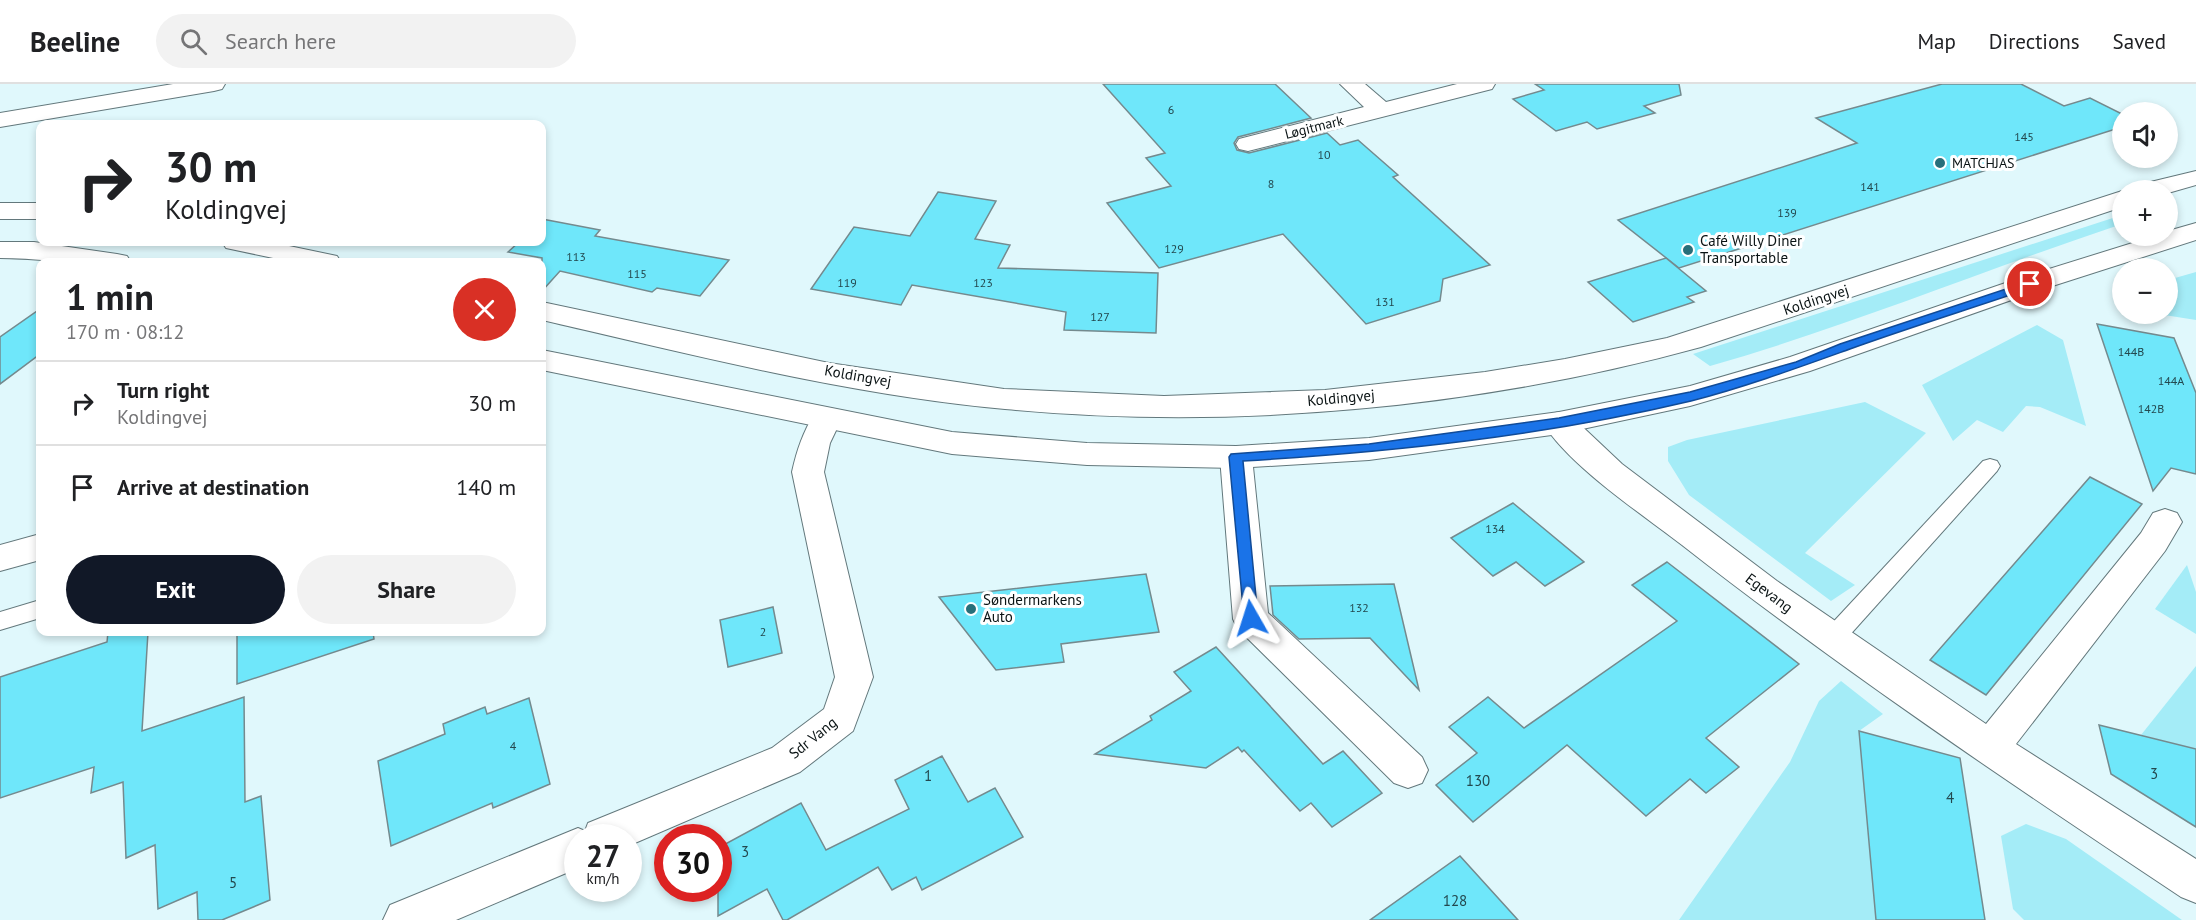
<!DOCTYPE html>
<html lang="en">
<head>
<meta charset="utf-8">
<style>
	body { margin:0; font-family:"PT Sans",sans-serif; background:#f2f2f2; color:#202124; height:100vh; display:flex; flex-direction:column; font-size:22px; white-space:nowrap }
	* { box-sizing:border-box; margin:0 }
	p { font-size:20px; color:#757577 }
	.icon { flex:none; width:33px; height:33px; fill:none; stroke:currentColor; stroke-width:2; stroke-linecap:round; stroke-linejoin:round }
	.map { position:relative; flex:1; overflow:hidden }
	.sheet { position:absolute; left:36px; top:174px; width:510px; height:378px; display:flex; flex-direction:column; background:#fff; border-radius:12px; box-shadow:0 3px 9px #0003 }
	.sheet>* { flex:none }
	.banner { position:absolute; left:36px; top:36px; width:510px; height:126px; border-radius:12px; box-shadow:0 3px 9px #0003; background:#fff; color:#202124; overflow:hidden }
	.buttons { position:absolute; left:2112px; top:18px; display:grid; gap:12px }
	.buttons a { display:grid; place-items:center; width:66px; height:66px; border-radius:50%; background:#fff; box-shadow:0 3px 9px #0003; font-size:30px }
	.speed { position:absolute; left:564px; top:740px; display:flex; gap:12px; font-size:30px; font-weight:700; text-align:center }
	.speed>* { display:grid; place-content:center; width:78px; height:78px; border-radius:50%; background:#fff; box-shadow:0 3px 9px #0003; line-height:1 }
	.speed small { font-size:15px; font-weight:400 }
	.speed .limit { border:9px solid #d22; background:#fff; color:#111 }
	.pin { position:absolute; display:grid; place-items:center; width:51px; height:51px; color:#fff; margin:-26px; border:3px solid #fff; border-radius:50%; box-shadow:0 2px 6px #0007 }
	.me { position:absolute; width:66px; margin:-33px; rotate:354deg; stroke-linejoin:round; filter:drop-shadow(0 0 4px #0008) }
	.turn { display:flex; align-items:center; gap:21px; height:126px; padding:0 30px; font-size:27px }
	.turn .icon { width:78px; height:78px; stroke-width:2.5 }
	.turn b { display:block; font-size:42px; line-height:51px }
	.round { display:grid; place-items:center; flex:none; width:63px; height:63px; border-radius:32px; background:#f2f2f2 }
	.summary { display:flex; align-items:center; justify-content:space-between; height:102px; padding:0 30px }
	h1 { font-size:36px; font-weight:700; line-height:45px }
	.action { display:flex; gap:12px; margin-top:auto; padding:12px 30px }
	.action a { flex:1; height:69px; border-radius:36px; background:#111827; color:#fff; font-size:24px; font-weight:700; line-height:69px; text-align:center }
	.action a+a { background:#f2f2f2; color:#202124 }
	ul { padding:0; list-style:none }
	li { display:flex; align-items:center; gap:18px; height:84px; padding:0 30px; border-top:2px solid #e0e0e0 }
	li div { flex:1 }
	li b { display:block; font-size:22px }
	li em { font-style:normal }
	header { display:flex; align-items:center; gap:36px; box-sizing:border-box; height:84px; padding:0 30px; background:#fff; border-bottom:2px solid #e0e0e0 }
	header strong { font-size:28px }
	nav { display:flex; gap:33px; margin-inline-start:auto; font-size:21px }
	.search { width:420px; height:54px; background:#f2f2f2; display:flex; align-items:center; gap:15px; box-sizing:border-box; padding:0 21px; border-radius:33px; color:#757577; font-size:22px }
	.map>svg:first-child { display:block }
	.green { fill:#a4ecf7 }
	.building { fill:#6fe7fa; stroke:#748a8e; stroke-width:1.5 }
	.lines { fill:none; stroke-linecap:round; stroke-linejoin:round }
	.lane-casing { stroke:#63787c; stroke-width:2 }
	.street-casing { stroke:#63787c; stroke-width:2 }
	.secondary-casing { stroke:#63787c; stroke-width:2 }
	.lane { fill:#fff; fill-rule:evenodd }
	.street { fill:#fff; fill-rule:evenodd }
	.secondary { fill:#fff; fill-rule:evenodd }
	.route { fill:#1a73e8; stroke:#114b97; stroke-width:1.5 }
	.poi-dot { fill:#276f7a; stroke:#fff; stroke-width:2 }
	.labels { text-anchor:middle; stroke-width:6; stroke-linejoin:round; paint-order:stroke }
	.number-label { font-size:12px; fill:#23484e }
	.far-street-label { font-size:14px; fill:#0a1314; stroke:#fff }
	.far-poi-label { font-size:14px; fill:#0a1314; stroke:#fff; text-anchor:start }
	.poi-label { font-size:15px; fill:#0a1314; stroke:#fff; text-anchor:start }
	.street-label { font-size:15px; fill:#0a1314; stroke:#fff }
	.near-number-label { font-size:15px; fill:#23484e }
</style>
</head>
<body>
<header>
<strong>Beeline</strong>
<div class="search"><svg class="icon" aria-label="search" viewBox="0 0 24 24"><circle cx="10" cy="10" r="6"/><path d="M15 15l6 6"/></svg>Search here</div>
<nav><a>Map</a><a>Directions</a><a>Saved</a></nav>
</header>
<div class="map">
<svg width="2196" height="836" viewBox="0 0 2196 836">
	<rect width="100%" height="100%" fill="#e0f8fc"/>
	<g class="green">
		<path d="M2122 131V140C1984 186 1850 242 1710 282L1693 270Z"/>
		<polygon points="2196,188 2196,236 2158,230 2168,230 2168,196"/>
		<polygon points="2037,241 2063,256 2086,342 2040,323 2026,322 2003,348 1977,336 1953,357 1922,301"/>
		<polygon points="1865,318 1926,349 1805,469 1855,501 1831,517 1689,411 1668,377 1668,363 1687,356"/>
		<polygon points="2187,481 2196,508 2196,550 2155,525"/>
		<polygon points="2196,582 2196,665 2141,651"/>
		<polygon points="1841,597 1883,630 1859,647 1876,836 1679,836 1790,678 1819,617"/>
		<polygon points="2026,740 2066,755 2182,836 2024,836 2013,825 2001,752"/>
	</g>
	<g class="building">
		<polygon points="1103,0 1275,0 1311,34 1238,53 1234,59 1237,66 1249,69 1327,49 1340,61 1358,56 1398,91 1393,93 1490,181 1443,195 1440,217 1366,240 1283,150 1159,184 1107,119 1171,102 1146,74 1165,69"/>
		<polygon points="1535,0 1679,0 1681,11 1644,22 1655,29 1597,45 1587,38 1556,47 1513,15 1544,6"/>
		<polygon points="1942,0 2021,0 2064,22 2090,14 2122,30 2122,43 1679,184 1618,136 1857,59 1816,34"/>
		<polygon points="938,108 996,117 975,155 1010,161 998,184 1158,189 1156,249 1064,246 1066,228 912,201 901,221 811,205 854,143 910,152"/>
		<polygon points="542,135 600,146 595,152 729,176 700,212 657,204 652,208 560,187 542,207 542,174 508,168 519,158 542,158"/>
		<polygon points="1666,174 1706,207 1687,213 1694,218 1633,238 1588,198"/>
		<polygon points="40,225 40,270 0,300 0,253"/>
		<polygon points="2097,240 2174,254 2196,309 2196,390 2171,384 2153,407"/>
		<polygon points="2090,393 2142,420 1986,611 1930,576"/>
		<polygon points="1513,419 1584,478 1545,502 1516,478 1493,492 1451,454"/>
		<polygon points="1667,478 1799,580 1706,654 1739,683 1706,709 1690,695 1646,732 1567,661 1473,738 1436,701 1477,669 1449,643 1488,613 1524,644 1677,537 1632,501"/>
		<polygon points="1146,490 1159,548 1061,560 1064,578 996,586 939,513"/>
		<polygon points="1394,500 1419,606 1370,554 1299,555 1273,531 1270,502"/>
		<polygon points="773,523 782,569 728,583 720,536"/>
		<polygon points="108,548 148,548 142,647 244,613 245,718 261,712 270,816 222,836 198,836 197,808 158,825 155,761 126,774 123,698 91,709 94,683 0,714 0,593 107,558"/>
		<polygon points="237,548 373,548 374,555 237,600"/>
		<polygon points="1216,563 1323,680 1343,667 1382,709 1332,743 1311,719 1300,727 1244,666 1242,668 1238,663 1206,684 1095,670 1152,636 1150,632 1191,607 1174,588"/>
		<polygon points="529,614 550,700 493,724 492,719 391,762 378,677 445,650 443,640 485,623 487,630"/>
		<polygon points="2099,641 2196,665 2196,743 2111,690"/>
		<polygon points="1859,647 1960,674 1985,836 1876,836"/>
		<polygon points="942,672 968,718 995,704 1023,753 922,806 916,793 892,806 878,783 787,836 783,836 767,805 718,832 718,764 801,719 826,766 909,725 895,696"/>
		<polygon points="1460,772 1518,836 1370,836"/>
	</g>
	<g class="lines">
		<g class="lane-casing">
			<g id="lane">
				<polygon points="1990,375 1997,377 2000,382 1997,387 1839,563 1831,566 1823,563 1819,556 1823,549 1983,377"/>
				<polygon points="40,516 40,534 0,546 0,528"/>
			</g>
		</g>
		<g class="street-casing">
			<g id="street">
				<polygon points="173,0 225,0 222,5 214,7 0,43 0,29"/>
				<polygon points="1340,0 1365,0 1386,18 1457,0 1495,0 1492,5 1248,67 1239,65 1236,60 1239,55 1364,23"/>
				<path d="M826 325 837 328 841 336 830 359 824 388 873 593 853 647 800 688 628 762V753H578V784L456 836H383L390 821 578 744 585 747 588 739 772 664 824 625 835 593 792 388C797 365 803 349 815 328Z"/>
				<path d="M1559 328 1570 331 1622 380 1777 497 1986 640 2141 449 2153 429 2165 425 2177 429 2182 438 2165 467 2016 660 2196 775V819L2181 813C2011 700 1843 587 1682 461 1642 430 1569 382 1543 339L1548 331Z"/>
				<polygon points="1236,362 1247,365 1252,373 1268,529 1422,673 1428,686 1422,699 1408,704 1394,699 1238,545 1233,535 1220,373 1225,365"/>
				<polygon points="40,450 40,476 0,487 0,461"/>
			</g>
		</g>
		<g class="secondary-casing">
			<g id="secondary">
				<polygon points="2196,87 2196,101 2168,109 2168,106 2134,106 2138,101"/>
				<path d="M2122 107V123L1701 263C1479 324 1234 347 1005 325 849 311 694 271 542 236V218L829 279 1004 305 1164 312 1325 306 1485 288 1565 275 1667 254Z"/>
				<rect x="0" y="119" width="40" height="16"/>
				<polygon points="2196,139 2196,156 2040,206 1810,287 1690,322 1559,350 1369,376 1236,384 1087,381 952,370 542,286 542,266 952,348 1087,359 1236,362 1369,354 1559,328 1690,302 1790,273 2020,194 2155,152 2168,152 2168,147"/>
				<path d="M0 158H34L117 170 127 172 131 178C88 183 43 174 0 174Z"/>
				<polygon points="222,158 270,158 337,172 341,178 292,178 226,164"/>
			</g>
		</g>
		<use href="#lane" class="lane"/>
		<use href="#street" class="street"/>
		<use href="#secondary" class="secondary"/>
	</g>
	<path class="route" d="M2030 197 2034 198V203C1973 224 1911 243 1850 265 1797 284 1745 303 1691 317 1544 352 1393 368 1243 377L1258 534 1256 539H1246L1244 534 1229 373 1231 370 1369 360 1559 334 1690 308 1796 278 1840 260Z"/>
	<g class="poi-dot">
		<circle cx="1940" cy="79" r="6"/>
		<circle cx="1688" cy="166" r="6"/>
		<circle cx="971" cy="525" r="6"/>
	</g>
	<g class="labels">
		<g class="number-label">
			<text x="1171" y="30">6</text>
			<text x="2024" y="57">145</text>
			<text x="1324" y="75">10</text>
			<text x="1271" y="104">8</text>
			<text x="1870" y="107">141</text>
			<text x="1787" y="133">139</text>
			<text x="1174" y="169">129</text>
			<text x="576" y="177">113</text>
			<text x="637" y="194">115</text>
			<text x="847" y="203">119</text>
			<text x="983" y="203">123</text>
			<text x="1385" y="222">131</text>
			<text x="1100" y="237">127</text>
			<text x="2131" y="272">144B</text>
			<text x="2171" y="301">144A</text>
			<text x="2151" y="329">142B</text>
			<text x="1495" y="449">134</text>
			<text x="1359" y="528">132</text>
			<text x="763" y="552">2</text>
			<text x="513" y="666">4</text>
		</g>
		<g class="far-street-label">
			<text transform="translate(1314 43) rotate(-14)" y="5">Løgitmark</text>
		</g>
		<g class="far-poi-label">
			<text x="1952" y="84">MATCHJAS</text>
		</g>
		<g class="poi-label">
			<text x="1700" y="162">Café Willy Diner<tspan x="1700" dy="17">Transportable</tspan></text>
			<text x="983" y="521">Søndermarkens<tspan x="983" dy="17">Auto</tspan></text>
		</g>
		<g class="street-label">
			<text transform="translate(1816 216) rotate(-18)" y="5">Koldingvej</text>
			<text transform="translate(858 292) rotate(10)" y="5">Koldingvej</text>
			<text transform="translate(1341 314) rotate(-5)" y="5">Koldingvej</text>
			<text transform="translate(1769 509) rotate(37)" y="5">Egevang</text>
			<text transform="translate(813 654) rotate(-39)" y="5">Sdr Vang</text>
		</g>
		<g class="near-number-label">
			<text x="2154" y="695">3</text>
			<text x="928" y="697">1</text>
			<text x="1478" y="702">130</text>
			<text x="1950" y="719">4</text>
			<text x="745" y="773">3</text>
			<text x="233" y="804">5</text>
			<text x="1455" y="822">128</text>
		</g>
	</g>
</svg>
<div class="buttons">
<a><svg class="icon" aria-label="sound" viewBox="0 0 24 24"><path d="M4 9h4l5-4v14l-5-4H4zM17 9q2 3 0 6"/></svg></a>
<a>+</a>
<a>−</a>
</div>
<div class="speed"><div>27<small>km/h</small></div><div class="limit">30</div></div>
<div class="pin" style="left:2030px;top:200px;background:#d93025"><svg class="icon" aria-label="arrive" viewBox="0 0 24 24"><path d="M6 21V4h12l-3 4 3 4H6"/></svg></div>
<svg class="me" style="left:1251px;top:534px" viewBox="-20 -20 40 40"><path d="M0-17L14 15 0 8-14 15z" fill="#1a73e8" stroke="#fff" stroke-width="4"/></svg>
<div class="banner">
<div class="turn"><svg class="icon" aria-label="right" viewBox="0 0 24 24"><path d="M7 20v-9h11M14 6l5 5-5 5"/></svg><div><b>30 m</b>Koldingvej</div></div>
</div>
<section class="sheet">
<div class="summary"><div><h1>1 min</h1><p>170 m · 08:12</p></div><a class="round" style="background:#d93025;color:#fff"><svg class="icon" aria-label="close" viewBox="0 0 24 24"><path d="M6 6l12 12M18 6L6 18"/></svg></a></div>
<ul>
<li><svg class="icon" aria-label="right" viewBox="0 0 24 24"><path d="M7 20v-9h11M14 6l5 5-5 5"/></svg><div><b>Turn right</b><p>Koldingvej</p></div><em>30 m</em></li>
<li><svg class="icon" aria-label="arrive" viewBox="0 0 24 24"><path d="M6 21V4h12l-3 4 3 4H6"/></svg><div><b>Arrive at destination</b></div><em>140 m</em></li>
</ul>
<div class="action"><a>Exit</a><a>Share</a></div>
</section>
</div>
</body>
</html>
